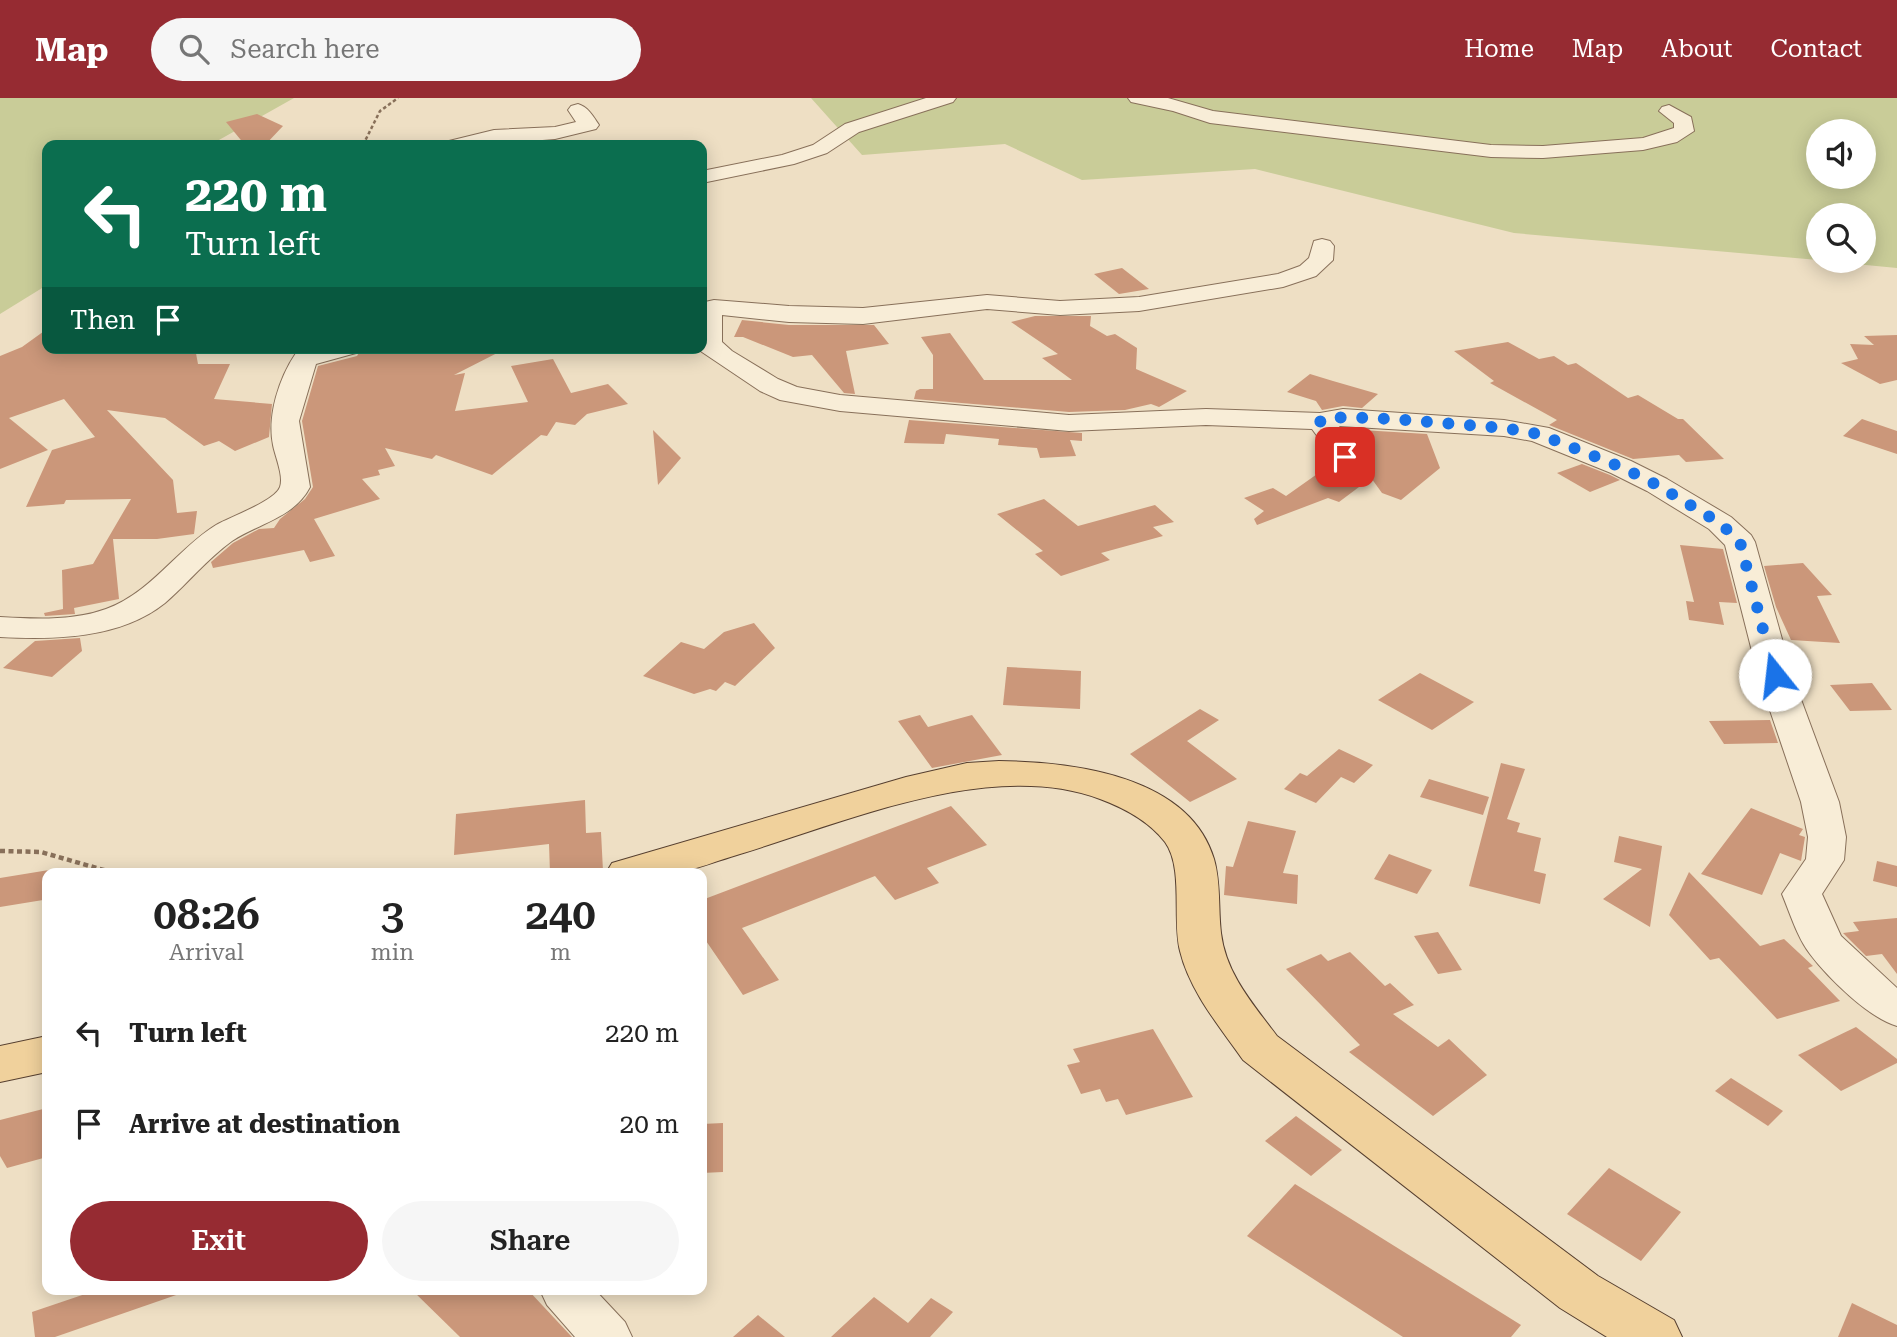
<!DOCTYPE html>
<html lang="en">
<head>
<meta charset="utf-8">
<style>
	body { margin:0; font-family:"Roboto Serif",serif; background:#f6f6f6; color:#222; height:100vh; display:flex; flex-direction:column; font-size:26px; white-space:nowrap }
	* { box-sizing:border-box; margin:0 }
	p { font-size:23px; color:#767676 }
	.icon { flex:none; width:38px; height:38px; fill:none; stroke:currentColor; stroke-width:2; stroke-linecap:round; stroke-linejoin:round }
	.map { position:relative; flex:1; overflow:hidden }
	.panel { position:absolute; left:42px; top:770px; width:665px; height:427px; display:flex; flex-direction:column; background:#fff; border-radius:14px; box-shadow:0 4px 18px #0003 }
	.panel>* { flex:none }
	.guide { position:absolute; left:42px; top:42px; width:665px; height:214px; border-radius:14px; box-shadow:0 4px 18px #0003; background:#0b6e4f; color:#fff; overflow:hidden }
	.fabs { position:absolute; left:1806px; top:21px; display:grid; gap:14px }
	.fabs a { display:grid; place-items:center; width:70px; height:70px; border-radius:50%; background:#fff; box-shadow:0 4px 18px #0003; font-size:35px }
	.pin { position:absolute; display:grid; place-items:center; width:60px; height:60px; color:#fff; margin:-30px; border-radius:14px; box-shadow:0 4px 10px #0006 }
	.me { position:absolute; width:77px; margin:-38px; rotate:344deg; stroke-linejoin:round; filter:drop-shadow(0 0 5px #0008) }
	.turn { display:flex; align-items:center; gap:24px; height:147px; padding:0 28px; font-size:32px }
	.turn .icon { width:91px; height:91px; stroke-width:2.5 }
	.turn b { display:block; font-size:49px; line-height:60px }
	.then { display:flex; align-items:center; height:66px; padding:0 28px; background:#0003; gap:14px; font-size:26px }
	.eta { display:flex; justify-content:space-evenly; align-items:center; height:119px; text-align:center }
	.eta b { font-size:42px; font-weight:600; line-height:49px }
	.primary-button { display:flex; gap:14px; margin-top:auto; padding:14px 28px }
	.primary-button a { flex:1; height:80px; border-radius:42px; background:#962b32; color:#fff; font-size:28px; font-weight:600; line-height:80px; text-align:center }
	.primary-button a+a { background:#f6f6f6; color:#222 }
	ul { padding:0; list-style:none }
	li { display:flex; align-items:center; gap:21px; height:91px; padding:0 28px }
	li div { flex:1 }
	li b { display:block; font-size:26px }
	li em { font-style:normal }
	header { display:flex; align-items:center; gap:42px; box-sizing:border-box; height:98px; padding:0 35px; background:#962b32; color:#fff }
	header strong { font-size:33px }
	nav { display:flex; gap:38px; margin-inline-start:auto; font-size:24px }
	.search { width:490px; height:63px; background:#f6f6f6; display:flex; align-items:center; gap:18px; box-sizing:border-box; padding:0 24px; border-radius:38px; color:#767676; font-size:26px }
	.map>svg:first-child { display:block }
	.green { fill:#c9cc98; fill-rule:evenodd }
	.building { fill:#cb977a }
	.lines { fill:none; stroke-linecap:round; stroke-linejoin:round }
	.minor-casing { stroke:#88705a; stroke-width:2 }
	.major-casing { stroke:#563f2f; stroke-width:2 }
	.path-far1 { stroke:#88705a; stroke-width:2.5; stroke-dasharray:3.5 2.5; stroke-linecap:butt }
	.path { stroke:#88705a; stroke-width:4.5; stroke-dasharray:5 3.5; stroke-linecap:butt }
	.minor { fill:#f8edd7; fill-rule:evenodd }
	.major { fill:#f0d19c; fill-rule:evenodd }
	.route { stroke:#1a73e8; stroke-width:12; stroke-dasharray:0 21.6 }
</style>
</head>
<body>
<header>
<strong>Map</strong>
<div class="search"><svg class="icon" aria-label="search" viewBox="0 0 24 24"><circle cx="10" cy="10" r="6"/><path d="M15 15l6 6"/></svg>Search here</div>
<nav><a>Home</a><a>Map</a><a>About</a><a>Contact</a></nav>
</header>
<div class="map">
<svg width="1897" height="1239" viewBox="0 0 1897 1239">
	<rect width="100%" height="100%" fill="#eedfc4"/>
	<g class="green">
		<polygon points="0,0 294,0 210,47 47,47 47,187 0,216"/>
		<path d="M811 0H1897V170L1824 163H1864V117H1818V162L1514 135 1255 71 1082 82 1005 46 862 57ZM1818 33H1864V79H1818Z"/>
	</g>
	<g class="building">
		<polygon points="257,16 283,28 265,47 245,47 226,24"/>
		<polygon points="1122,170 1149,191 1119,196 1094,176"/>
		<polygon points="1035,218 1091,218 1090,228 1107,238 1115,236 1137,250 1136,271 1187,293 1159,309 1151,306 1125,312 1069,314 914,301 916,293 920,291 933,291 933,257 921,239 950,235 984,282 1072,282 1042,260 1058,256 1011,224"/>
		<polygon points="742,222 789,227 874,227 889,246 846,253 855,296 844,295 812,257 793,259 743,239 734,239"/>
		<polygon points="47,231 47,250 195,250 198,266 230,266 214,301 272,306 269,339 235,353 219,343 204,348 165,320 107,312 173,382 177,415 197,413 194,436 157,441 113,441 119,501 74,510 75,516 45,518 44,515 63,511 62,472 93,466 131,401 66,402 64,406 26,409 52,352 95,339 64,301 9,320 48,352 0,371 0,258 22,249"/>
		<polygon points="1897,237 1897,282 1880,286 1841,265 1858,261 1850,246 1874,247 1864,238"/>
		<polygon points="1508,244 1539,261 1554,258 1568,267 1576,265 1628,300 1638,297 1678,321 1683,321 1724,361 1686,364 1679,357 1633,361 1549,327 1557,322 1490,285 1494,283 1454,253"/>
		<polygon points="362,250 507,250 454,277 465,275 455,313 528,304 511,268 553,261 571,295 608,286 628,306 587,316 575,327 556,324 547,338 541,337 492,377 436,357 432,361 385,350 395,368 378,372 380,377 362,381 380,401 314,421 335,458 310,464 304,452 213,470 211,464 233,445 259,431 274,430 280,421 305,401 313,389 302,323 318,268 357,258"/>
		<polygon points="1310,276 1333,283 1378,296 1362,310 1343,308 1322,312 1316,303 1287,294"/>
		<polygon points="1862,321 1897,333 1897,356 1843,338"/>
		<polygon points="909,322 1082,335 1082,343 1070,342 1076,358 1040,360 1037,350 998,347 999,341 946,336 944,346 904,345"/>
		<polygon points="1345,331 1427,336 1440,370 1401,402 1382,395 1361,366 1357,351"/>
		<polygon points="653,332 681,360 658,387"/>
		<polygon points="1582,366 1610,377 1620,382 1590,394 1557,375"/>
		<polygon points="1320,374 1359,389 1339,404 1328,400 1257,427 1254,421 1264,413 1244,400 1273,390 1286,398"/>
		<polygon points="1044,401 1078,428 1155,407 1174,424 1153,429 1163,438 1101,455 1110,462 1061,478 1035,456 1043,453 997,416"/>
		<polygon points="1680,447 1723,451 1737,505 1719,504 1724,527 1689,522 1686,503 1694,504"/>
		<polygon points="1803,465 1832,497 1817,498 1840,545 1791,542 1776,509 1764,468"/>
		<polygon points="754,525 775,550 735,588 725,584 716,593 710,591 694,596 643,578 681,544 704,551 724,534"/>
		<polygon points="80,540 82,553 52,579 3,570 35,543"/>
		<polygon points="1007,569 1081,573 1080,611 1003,607"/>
		<polygon points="1420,575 1474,604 1432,632 1378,602"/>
		<polygon points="1872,585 1892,612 1850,613 1830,587"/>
		<polygon points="1200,611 1219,622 1187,643 1237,681 1190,704 1130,656"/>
		<polygon points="920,617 928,629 972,617 1002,657 932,670 898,623"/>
		<polygon points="1770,622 1778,645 1724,646 1709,623"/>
		<polygon points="1339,651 1373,667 1354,685 1341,679 1316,705 1284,691 1300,675 1307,678"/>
		<polygon points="1501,665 1525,671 1507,721 1520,725 1517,734 1541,740 1534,773 1546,776 1540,806 1469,788"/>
		<polygon points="1429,681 1489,699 1483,717 1420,699"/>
		<polygon points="585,702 586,735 601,734 603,773 550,775 549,746 454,757 456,716"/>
		<polygon points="951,708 987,747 927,770 939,785 895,802 875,778 742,830 779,882 743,897 702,837 702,802"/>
		<polygon points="1751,710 1803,731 1799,737 1805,739 1801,763 1780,755 1762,797 1701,776"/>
		<polygon points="1248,723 1296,733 1283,775 1298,777 1297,806 1224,797 1226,768 1233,769"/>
		<polygon points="1619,738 1662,748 1650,829 1603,801 1642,771 1614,764"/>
		<polygon points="1389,756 1432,772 1417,796 1374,781"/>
		<polygon points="1877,763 1897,768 1897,789 1873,783"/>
		<polygon points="49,772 43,802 0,809 0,780"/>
		<polygon points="1689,774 1760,848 1784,841 1813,868 1808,870 1840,903 1777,921 1719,860 1710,862 1669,817"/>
		<polygon points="1897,820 1897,876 1882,856 1866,858 1843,835 1859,833 1853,824"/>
		<polygon points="1438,834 1462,872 1438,876 1414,838"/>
		<polygon points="1350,854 1385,888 1390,885 1414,907 1393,916 1438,949 1449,941 1487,977 1433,1018 1349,954 1360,947 1286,871 1321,856 1328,863"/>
		<polygon points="1856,929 1897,961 1897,965 1841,993 1798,957"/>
		<polygon points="1153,931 1193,999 1126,1017 1118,1001 1106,1004 1100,991 1081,996 1067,967 1080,964 1073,951"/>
		<polygon points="1731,980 1783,1013 1768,1028 1715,993"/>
		<polygon points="47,1010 47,1059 7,1070 0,1058 0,1022"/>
		<polygon points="1296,1018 1342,1052 1311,1078 1265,1043"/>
		<polygon points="723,1025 723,1074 702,1075 702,1026"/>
		<polygon points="1609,1070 1681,1114 1641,1163 1567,1116"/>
		<polygon points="1295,1086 1521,1227 1511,1239 1403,1239 1247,1138"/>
		<polygon points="97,1192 181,1192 182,1195 55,1239 35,1239 32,1214"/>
		<polygon points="412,1192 528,1192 572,1239 460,1239"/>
		<polygon points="874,1199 908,1225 931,1200 953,1214 930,1239 831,1239"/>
		<polygon points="1852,1205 1897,1227 1897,1239 1838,1239"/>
		<polygon points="758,1217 785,1239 733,1239"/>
	</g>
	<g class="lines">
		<g class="minor-casing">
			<g id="minor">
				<polygon points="926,0 956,0 953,4 859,34 827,55 794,66 702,85 702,73 782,57 813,47 845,26"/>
				<polygon points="1128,0 1168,0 1213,13 1491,47 1543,48 1643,40 1674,30 1674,25 1659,13 1662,9 1669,7 1691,19 1694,33 1677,44 1643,52 1543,60 1491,59 1210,25 1173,13 1131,4"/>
				<path d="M578 6C588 9 593 18 599 27L596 31 555 41 481 47H446L449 43 494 32 555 29 576 24 568 12 571 8Z"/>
				<path d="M1322 141 1330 143 1334 148 1333 162 1316 178 1283 189 1139 213 1060 217 987 211 863 226 789 224 722 217V244L732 253 778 281 797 289 840 297 1069 317 1206 311 1320 315 1343 311 1504 322 1549 330 1631 363 1667 381 1731 419 1751 437 1755 444 1792 577 1839 704 1846 739 1844 762 1822 796 1841 838 1897 890V928C1869 920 1828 880 1810 856 1797 839 1790 815 1782 796L1806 761 1808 739 1801 704 1758 577 1725 447 1709 431 1647 393 1611 375 1532 343 1504 338 1339 328C1349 341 1358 353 1359 369L1355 375 1345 378 1335 375 1326 350 1312 331 1206 327 1069 333 840 313 780 302 760 293 696 250H702V209L705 204 714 202 789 208 863 210 987 197 1060 203 1139 199 1278 176 1300 168 1309 160 1314 143Z"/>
				<path d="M316 250H360L356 255 316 266 299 323 310 389C294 420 259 425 232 443 207 461 188 485 165 505 120 541 54 542 0 539V519C35 521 73 523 106 511 151 495 177 451 216 427 230 419 275 403 280 389 284 378 275 358 273 347 267 318 279 280 296 255Z"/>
				<polygon points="540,1192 595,1192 625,1224 632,1239 575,1239 547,1207"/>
			</g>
		</g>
		<g class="major-casing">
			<g id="major">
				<path d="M999 663C1072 664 1189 677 1214 761 1221 785 1218 811 1221 835 1226 876 1253 906 1277 938L1598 1178 1674 1222 1682 1239H1607L1560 1210 1243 962C1220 929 1190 894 1180 853 1172 822 1184 770 1165 744 1149 723 1124 710 1100 701 992 660 845 724 740 756 719 762 696 772 674 775 653 778 627 776 606 775L612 765 906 679 967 665Z"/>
				<polygon points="47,938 47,974 0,984 0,948"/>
			</g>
		</g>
		<polyline class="path-far1" points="363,47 380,13 398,0"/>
		<polyline class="path" points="0,753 41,754 114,775"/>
		<use href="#minor" class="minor"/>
		<use href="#major" class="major"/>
	</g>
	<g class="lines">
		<polyline class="route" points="1345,359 1320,323 1343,319 1393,321 1504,330 1539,336 1621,369 1657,387 1720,425 1740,444 1775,577"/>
	</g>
</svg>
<div class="fabs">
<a><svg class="icon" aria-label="sound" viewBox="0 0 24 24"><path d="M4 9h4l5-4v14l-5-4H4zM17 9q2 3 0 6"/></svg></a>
<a><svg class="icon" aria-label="search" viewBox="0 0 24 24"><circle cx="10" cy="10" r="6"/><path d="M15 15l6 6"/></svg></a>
</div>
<div class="pin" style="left:1345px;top:359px;background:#d93025"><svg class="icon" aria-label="arrive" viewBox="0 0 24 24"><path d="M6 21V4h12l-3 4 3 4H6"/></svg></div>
<svg class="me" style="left:1775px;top:577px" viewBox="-20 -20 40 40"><circle r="19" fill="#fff"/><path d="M0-13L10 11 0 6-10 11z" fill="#1a73e8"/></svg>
<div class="guide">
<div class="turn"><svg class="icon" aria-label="left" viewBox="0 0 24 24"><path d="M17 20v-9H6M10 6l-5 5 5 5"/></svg><div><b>220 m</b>Turn left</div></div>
<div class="then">Then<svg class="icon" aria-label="arrive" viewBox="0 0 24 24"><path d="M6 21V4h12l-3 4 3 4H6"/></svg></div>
</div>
<section class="panel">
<div class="eta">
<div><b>08:26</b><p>Arrival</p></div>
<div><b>3</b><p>min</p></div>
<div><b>240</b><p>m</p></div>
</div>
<ul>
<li><svg class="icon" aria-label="left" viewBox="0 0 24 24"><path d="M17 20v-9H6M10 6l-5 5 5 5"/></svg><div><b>Turn left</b></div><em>220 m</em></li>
<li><svg class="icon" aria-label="arrive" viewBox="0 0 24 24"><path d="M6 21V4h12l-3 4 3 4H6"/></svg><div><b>Arrive at destination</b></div><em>20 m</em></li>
</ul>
<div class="primary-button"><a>Exit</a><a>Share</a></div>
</section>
</div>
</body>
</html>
